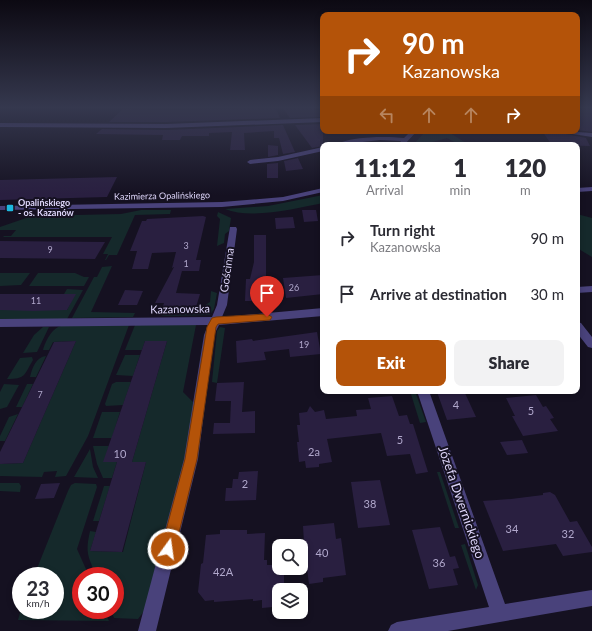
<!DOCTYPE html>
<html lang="en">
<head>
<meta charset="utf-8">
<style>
	body { margin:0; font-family:Lato,sans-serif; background:#f2f2f3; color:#2b2b33; height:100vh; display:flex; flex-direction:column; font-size:15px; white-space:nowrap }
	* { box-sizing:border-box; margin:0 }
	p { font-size:13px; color:#7c7c81 }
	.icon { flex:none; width:22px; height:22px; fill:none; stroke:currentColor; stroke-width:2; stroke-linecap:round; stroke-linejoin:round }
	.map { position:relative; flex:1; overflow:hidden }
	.sheet { position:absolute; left:320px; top:142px; width:260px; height:252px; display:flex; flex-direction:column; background:#fff; border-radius:8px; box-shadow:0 2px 6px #0003 }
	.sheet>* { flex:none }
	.top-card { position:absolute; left:320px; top:12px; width:260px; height:122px; border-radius:8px; box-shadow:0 2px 6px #0003; background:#b45309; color:#fff; overflow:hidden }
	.tools { position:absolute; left:272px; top:539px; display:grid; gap:8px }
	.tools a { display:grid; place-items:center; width:36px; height:36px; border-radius:8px; background:#fff; box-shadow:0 2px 6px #0003; font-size:20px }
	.speed { position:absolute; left:12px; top:567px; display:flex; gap:8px; font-size:20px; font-weight:700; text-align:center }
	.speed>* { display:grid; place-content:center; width:52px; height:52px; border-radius:50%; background:#fff; box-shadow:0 2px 6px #0003; line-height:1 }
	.speed small { font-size:10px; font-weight:400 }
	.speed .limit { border:6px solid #d22; background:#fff; color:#111 }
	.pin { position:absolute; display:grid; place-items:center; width:34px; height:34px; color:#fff; margin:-41px -17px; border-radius:50% 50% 50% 0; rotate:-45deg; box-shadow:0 0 4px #0007 }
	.pin .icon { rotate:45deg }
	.me { position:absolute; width:44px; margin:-22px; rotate:14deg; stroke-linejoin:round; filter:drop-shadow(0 0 3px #0008) }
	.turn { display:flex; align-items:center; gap:14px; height:84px; padding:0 16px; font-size:18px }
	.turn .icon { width:52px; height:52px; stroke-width:2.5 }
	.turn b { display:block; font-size:28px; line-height:34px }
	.lanes { display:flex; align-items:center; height:38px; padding:0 16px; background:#0003; justify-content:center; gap:20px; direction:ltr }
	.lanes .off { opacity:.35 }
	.eta { display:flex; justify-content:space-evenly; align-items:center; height:68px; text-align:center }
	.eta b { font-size:24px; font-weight:800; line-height:28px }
	.cta { display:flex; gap:8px; margin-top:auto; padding:8px 16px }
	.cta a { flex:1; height:46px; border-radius:8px; background:#b45309; color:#fff; font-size:16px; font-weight:800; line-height:46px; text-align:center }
	.cta a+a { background:#f2f2f3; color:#2b2b33 }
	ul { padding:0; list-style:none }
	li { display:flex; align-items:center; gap:12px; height:56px; padding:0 16px }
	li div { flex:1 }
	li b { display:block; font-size:15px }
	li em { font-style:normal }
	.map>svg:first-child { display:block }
	.green { fill:#15292b }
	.building { fill:#291f40 }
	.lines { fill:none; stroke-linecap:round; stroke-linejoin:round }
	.minor { fill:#49427b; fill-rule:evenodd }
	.route { fill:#b45309; stroke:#753606 }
	.poi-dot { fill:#1db9df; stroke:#151121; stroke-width:1.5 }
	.labels { text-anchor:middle; stroke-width:4; stroke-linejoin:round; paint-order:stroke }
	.far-street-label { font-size:9px; fill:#ded6fa; stroke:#151121 }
	.far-poi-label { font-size:9px; font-weight:bold; fill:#ded6fa; stroke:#151121; text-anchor:start }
	.number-label { font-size:9px; fill:#b1a8cc }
	.street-label { font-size:11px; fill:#ded6fa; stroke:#151121 }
	.near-number-label { font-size:11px; fill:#b1a8cc }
	.near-street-label { font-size:13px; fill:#ded6fa; stroke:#151121 }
</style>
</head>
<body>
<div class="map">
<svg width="592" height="631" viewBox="0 0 592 631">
	<rect width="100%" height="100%" fill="#151121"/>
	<g class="green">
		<polygon points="436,131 447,131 469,145 460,145 447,138 432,142 429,145 413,145 424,133"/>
		<path d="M323 195V203C297 208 251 220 225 209L268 206Z"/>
		<polygon points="141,210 171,210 170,214 135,215 117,255 109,255 106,260 105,260 108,254 103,254 112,237 3,237 4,236 11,236 16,230 0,230 0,227 32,216 121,214"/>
		<polygon points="218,212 231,218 229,231 225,234 224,243 217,246 220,219 217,216"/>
		<polygon points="577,214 592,218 592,257 577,248"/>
		<polygon points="112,266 91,312 135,313 133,317 72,318 94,277 97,277 102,267"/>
		<polygon points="0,273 30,273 21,285 0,286"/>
		<polygon points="38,273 75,273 84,277 89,277 84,286 29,286"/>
		<polygon points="67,289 83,290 67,319 0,319 0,310 67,310 75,294 64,294"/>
		<polygon points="211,291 217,293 214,309 210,315 162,316 161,313 193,313 210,302"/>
		<path d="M193 324 196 325 183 392 194 403 185 459 150 603 138 619 114 618 111 610H115V576H96C88 555 85 554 90 531L96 532 90 551 123 552 146 462H132L167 341H145L142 350H125L135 325Z"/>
		<path d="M129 325 88 436 66 476 55 477 57 471 44 472 42 477 0 476V464L23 463 76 341 53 342 49 350H43C45 342 52 328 61 326Z"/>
		<polygon points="43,327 49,327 37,352 23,353 34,335"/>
		<polygon points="220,327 225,328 217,383 212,382 217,331"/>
		<polygon points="125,355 140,355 133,376 116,375"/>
		<path d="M46 356 36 377H30C32 368 36 357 46 356Z"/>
		<path d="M32 357 33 360C24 375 26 379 7 379L20 358Z"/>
		<polygon points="116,382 131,382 123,405 106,406 105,404 112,384"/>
		<polygon points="4,384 19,385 7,407 0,409 0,392"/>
		<polygon points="27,384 33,384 22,407 16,407"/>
		<polygon points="410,391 415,391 426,422 420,423"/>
		<polygon points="102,412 120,412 112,438 93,438"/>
		<polygon points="18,414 5,441 0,441 0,436 9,417"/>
		<polygon points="93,446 109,446 104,462 117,462 112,478 103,478 97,464"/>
		<polygon points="90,449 93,467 98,478 74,477"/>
		<polygon points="437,472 440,472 459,528 455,528"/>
		<polygon points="0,483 19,483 21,486 20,492 0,491"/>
		<polygon points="75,483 96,484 97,487 77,549 89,576 81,576 81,610 104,610 109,621 18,620 21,609 21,610 55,610 55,576 34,576 68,491 71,485"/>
		<polygon points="104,486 110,486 99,521 93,521"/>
		<polygon points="465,544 478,585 476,590 461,545"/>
	</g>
	<g class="building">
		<polygon points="240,107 275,107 280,118 166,122 109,122 123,109 179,110 240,108"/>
		<polygon points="282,107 313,107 315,110 323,110 323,117 290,118"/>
		<polygon points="579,107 592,107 592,132 577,130"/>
		<polygon points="323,124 323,146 312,148 295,125"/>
		<polygon points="283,125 295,152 283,154 279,138 274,138 274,131 244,133 245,150 230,150 232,132 209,133 209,136 182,136 180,140 162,140 163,135 96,134 102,129 166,130"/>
		<polygon points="542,131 562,131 566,134 586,138 590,146 552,145"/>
		<polygon points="268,145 278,146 278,155 268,157"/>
		<polygon points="298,158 303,169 286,171 284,161"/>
		<polygon points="278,163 278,178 267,178 267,164"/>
		<polygon points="117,177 107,197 0,200 0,180"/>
		<polygon points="302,210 316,210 318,221 304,222"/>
		<polygon points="203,216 206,217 196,260 201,260 199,271 182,271 176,293 200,294 196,307 163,306 164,303 155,303 174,267 172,268 176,252 152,253 148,269 132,269 137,251 130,251 142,221 146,221 147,219"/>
		<polygon points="293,217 295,228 276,229 275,218"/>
		<polygon points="254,235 266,235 266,301 245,301 246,279 250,279 254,262"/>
		<polygon points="0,241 105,242 95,259 0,258"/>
		<polygon points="323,275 323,294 286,298 283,278"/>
		<polygon points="125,290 143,291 137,305 118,305"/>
		<polygon points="0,294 76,294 67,310 33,311 0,310"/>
		<polygon points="317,332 321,354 290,357 289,349 264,352 266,360 237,363 236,341 252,339 253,341"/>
		<polygon points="76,341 23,463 0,464 0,452 54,342"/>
		<polygon points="145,341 167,341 132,462 146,462 122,552 90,551 117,462 103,462"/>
		<polygon points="244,382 242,412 255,411 255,433 213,434 214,423 230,423 231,401 215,401 217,383"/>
		<polygon points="452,391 464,391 476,417 447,420 437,392"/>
		<polygon points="536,395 543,407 546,406 554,418 550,419 558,431 523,436 512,416 515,416 506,398"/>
		<polygon points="392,396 399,416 407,415 410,424 413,424 428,472 416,474 410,454 387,456 381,433 327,439 332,462 319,464 319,467 306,468 305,461 299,462 297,442 299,442 297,425 300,425 299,413 307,412 310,406 315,412 324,410 326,419 357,416 356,410 371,409 368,398"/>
		<polygon points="522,440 528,453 507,455 500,442"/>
		<polygon points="258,471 256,500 225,501 226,488 232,488 233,479 238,479 239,472"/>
		<polygon points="380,480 390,525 358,528 351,482"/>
		<polygon points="60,483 54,498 35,499 41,484"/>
		<polygon points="550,492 555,495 570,522 577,521 592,547 592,552 563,556 556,544 503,551 483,501 511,499 543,495 543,493"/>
		<polygon points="334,523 336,539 341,538 346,575 323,578 323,582 309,584 306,561 301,561 301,543 304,542 303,526"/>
		<polygon points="440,527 450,557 455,556 459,568 453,569 458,585 429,589 412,530"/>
		<polygon points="220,530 247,530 247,534 265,533 264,560 267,560 267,565 279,565 279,568 284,568 284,590 279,590 279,599 273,599 273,607 262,608 262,600 253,601 253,599 214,602 214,600 205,601 198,592 201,564 203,563 206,535 220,534"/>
	</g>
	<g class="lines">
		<g class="minor">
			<polygon points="323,118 323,122 166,128 0,127 0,123 166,124"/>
			<path d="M411 131H417L404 145H398L401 141 380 140 336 145C349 136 388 136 404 138Z"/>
			<polygon points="563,131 592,133 592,137 566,133"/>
			<polygon points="323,147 323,151 278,161 250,164 247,162 250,160 278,157"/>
			<polygon points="592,187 592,191 577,192 577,188"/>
			<polygon points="323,188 323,192 283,201 222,207 0,210 0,206 222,202 283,197"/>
			<polygon points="230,227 236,227 237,229 227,305 222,317 323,308 323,316 219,325 214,335 198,459 156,631 138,631 184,459 204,335 208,325 0,327 0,319 212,317 217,305"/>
			<polygon points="592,286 592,292 577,293 577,287"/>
			<polygon points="577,322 581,323 592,337 592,348 588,347 577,333"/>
			<polygon points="417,391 429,391 505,604 592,590 592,606 448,631 388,631 391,625 397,622 489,607"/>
		</g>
	</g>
	<linearGradient id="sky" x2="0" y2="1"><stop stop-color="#0c0912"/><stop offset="0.55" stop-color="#35384e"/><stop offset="1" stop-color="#35384e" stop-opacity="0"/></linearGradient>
	<rect width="592" height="195" fill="url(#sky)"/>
	<polygon class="route" points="267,314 272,317 270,320 218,324 216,327 197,459 175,549 173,554 168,556 163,554 161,549 185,459 207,327 212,318 216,317"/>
	<rect class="poi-dot" x="6" y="204" width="8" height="8" rx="2"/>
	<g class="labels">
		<g class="far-street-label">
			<text transform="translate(162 196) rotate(-1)" y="3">Kazimierza Opalińskiego</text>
		</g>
		<g class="far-poi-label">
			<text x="18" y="206">Opalińskiego<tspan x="18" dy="10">- os. Kazanów</tspan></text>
		</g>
		<g class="number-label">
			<text x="186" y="249">3</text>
			<text x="50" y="253">9</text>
			<text x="186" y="267">1</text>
			<text x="294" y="291">26</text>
			<text x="36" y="304">11</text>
			<text x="304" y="348">19</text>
			<text x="40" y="398">7</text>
		</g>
		<g class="street-label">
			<text transform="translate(227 270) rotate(-82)" y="4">Gościnna</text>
			<text transform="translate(180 309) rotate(-1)" y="4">Kazanowska</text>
		</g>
		<g class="near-number-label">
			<text x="456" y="409">4</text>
			<text x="531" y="415">5</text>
			<text x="400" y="444">5</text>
			<text x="314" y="456">2a</text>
			<text x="120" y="458">10</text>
			<text x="245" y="488">2</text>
			<text x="370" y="508">38</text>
			<text x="512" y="533">34</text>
			<text x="568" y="538">32</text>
			<text x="322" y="557">40</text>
			<text x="439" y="567">36</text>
			<text x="223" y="576">42A</text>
		</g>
		<g class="near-street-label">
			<text transform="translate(462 502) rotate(71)" y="5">Józefa Dwernickiego</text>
		</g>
	</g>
</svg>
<div class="tools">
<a><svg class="icon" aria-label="search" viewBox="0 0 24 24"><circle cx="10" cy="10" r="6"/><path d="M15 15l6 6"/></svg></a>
<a><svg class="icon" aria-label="layers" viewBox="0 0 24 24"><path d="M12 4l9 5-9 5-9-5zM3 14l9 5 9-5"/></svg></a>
</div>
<div class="speed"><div>23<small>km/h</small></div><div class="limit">30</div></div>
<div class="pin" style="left:267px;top:317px;background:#d93025"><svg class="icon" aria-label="arrive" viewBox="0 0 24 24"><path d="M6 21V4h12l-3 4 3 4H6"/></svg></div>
<svg class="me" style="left:168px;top:549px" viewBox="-20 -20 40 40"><circle r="17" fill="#b45309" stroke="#fff" stroke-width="3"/><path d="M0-11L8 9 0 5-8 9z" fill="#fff"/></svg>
<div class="top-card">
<div class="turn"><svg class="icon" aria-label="right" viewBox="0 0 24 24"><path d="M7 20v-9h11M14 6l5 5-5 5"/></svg><div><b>90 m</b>Kazanowska</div></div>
<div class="lanes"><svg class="icon off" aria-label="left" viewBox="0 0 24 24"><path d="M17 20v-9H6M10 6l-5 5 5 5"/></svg><svg class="icon off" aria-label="ahead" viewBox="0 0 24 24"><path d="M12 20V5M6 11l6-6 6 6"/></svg><svg class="icon off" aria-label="ahead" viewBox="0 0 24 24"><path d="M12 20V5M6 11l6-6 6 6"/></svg><svg class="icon" aria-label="right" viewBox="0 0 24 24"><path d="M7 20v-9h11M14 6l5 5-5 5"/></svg></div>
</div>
<section class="sheet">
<div class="eta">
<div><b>11:12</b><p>Arrival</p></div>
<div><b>1</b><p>min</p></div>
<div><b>120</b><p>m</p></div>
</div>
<ul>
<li><svg class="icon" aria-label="right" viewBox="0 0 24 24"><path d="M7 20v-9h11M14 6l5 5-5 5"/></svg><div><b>Turn right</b><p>Kazanowska</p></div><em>90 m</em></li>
<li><svg class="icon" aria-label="arrive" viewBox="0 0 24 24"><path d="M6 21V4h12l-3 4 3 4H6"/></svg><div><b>Arrive at destination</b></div><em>30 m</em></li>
</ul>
<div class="cta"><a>Exit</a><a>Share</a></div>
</section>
</div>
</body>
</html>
